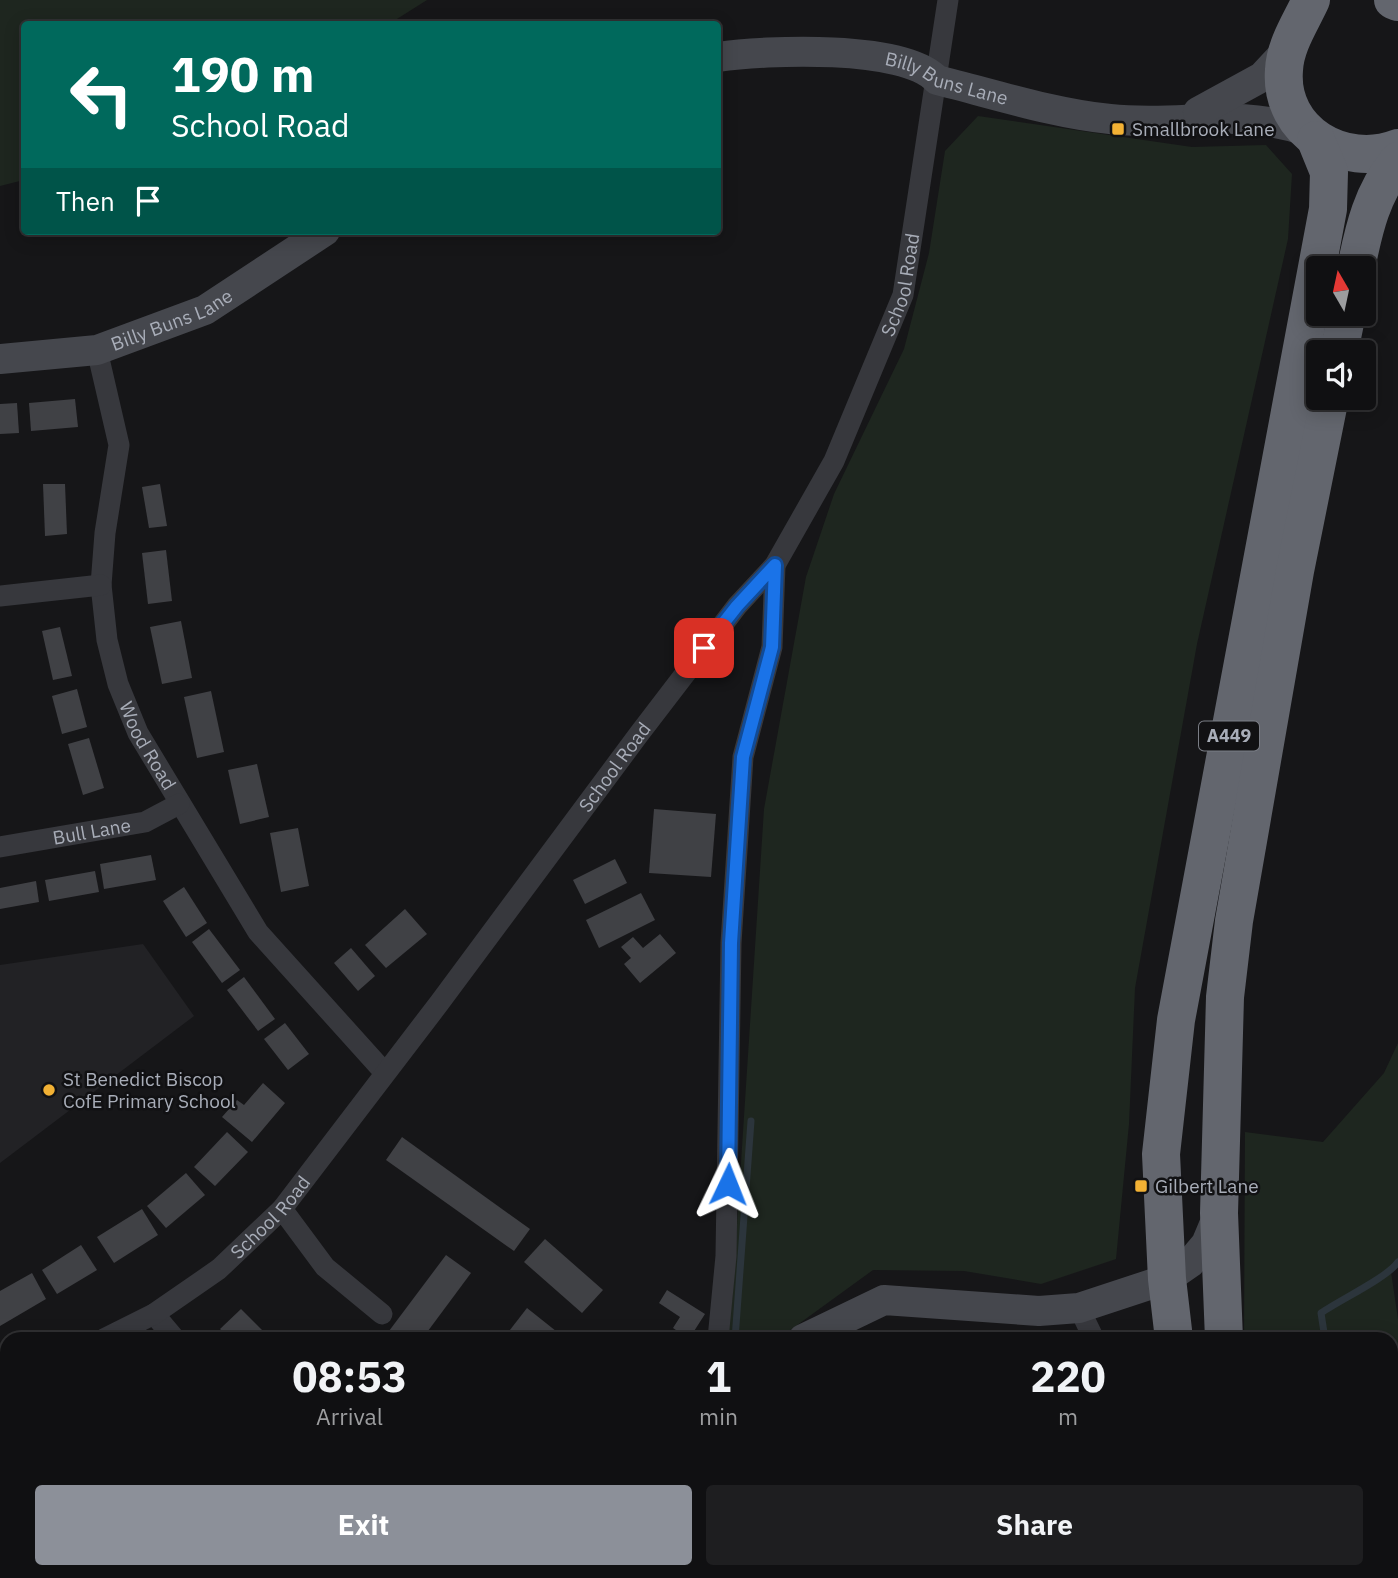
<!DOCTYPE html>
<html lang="en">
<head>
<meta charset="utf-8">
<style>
	body { margin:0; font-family:"IBM Plex Sans",sans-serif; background:#1e1e20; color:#f1f3f6; height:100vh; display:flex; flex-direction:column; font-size:26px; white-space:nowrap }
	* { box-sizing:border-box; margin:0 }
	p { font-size:23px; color:#9c9d9f }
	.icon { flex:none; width:38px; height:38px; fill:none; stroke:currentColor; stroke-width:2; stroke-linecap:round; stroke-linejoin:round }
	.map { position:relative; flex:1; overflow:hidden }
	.drawer { position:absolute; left:0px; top:1332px; width:1398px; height:247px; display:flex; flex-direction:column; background:#101012; border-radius:21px 21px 0 0; box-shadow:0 4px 18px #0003,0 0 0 2px #303032 }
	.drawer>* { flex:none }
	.top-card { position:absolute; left:21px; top:21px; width:700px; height:214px; border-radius:7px; box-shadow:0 4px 18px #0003,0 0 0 2px #303032; background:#00695c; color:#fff; overflow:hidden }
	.needle { width:46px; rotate:351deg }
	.controls { position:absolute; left:1306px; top:256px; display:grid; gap:14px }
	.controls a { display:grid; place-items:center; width:70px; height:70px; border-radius:7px; background:#101012; box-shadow:0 4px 18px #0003,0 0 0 2px #303032; font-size:35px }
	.pin { position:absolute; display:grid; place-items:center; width:60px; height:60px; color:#fff; margin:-30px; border-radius:14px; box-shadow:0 4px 10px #0006 }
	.me { position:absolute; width:77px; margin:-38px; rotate:2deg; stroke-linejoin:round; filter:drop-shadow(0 0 5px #0008) }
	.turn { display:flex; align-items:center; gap:24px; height:147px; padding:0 35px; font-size:32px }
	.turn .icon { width:91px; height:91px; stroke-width:2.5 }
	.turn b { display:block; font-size:49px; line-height:60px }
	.then { display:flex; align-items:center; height:66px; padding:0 35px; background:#0003; gap:14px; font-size:26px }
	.eta { display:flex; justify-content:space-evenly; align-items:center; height:119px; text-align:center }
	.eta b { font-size:42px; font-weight:800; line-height:49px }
	.primary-button { display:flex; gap:14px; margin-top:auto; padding:14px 35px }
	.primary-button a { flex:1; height:80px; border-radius:7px; background:#8c9099; color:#fff; font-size:28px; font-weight:800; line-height:80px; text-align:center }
	.primary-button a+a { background:#1e1e20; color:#f1f3f6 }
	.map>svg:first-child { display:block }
	.built { fill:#222225 }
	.green { fill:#1e261f }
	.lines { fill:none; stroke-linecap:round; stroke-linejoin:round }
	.stream { stroke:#2c353c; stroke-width:7 }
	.building { fill:#404145 }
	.street { stroke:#37383d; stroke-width:21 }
	.secondary { stroke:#45474d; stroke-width:30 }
	.highway { stroke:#63666e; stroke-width:38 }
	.route-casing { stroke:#114b97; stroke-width:18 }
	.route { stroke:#1a73e8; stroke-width:12 }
	.poi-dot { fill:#f2b134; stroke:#111113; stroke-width:2.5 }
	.labels { text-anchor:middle; stroke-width:5; stroke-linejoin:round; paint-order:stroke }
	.shield { fill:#111113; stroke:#7b7e86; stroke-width:2 }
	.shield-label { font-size:18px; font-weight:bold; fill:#a8adb8 }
	.street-label { font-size:19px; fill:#a8adb8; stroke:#111113 }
	.poi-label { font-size:19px; fill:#a8adb8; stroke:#111113; text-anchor:start }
</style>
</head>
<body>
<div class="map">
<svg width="1398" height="1578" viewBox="0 0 1398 1578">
	<rect width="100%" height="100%" fill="#161618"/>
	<polygon class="built" points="143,944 194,1016 0,1163 0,965"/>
	<g class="green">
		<polygon points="0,0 427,0 389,24 24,24 24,180 0,186"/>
		<polygon points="978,116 1192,147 1266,145 1292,174 1288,239 1197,644 1135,988 1129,1124 1116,1259 1041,1284 964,1271 873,1270 778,1339 725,1339 732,1301 764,809 806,577 834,494 904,349 929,253 945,151"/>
		<polygon points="1398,1043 1398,1262 1391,1272 1398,1319 1398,1578 1278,1578 1277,1572 1391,1572 1391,1339 1244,1339 1245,1132 1323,1142 1384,1073"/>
	</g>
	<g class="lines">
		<g class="stream">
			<polyline points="735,1339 751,1121"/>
			<path d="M1325 1339 1321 1313C1340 1300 1388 1277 1398 1262"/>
		</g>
	</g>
	<g class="building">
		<polygon points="75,399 78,427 31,431 29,403"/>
		<polygon points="17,403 19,433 0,434 0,404"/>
		<polygon points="43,484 65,484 67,534 45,536"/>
		<polygon points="160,484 167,526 149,528 142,487"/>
		<polygon points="166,550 172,601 148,604 142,553"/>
		<polygon points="181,621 192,678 162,684 150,627"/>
		<polygon points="60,627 72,676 53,680 42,631"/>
		<polygon points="77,689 87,727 62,734 52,696"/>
		<polygon points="211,691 224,752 197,758 184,697"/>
		<polygon points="89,738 104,788 83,795 68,744"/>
		<polygon points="257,764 269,817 240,824 228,770"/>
		<polygon points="654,809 716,814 711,877 649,873"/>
		<polygon points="298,828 309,886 281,892 270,833"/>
		<polygon points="151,855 156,880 104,889 100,864"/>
		<polygon points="615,859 627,883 585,904 573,880"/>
		<polygon points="95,871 99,892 49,901 45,880"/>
		<polygon points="36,881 39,902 0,909 0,888"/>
		<polygon points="184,887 207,923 186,937 163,901"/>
		<polygon points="641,893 655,920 599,948 586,920"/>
		<polygon points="405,909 427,934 386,968 365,945"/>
		<polygon points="209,929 240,970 222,983 192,942"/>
		<polygon points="660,934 676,953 640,983 624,964 631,958 621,947 633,937 643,948"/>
		<polygon points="351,948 375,976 358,991 334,963"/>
		<polygon points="244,977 275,1019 258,1031 227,990"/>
		<polygon points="285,1023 309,1054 288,1070 264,1039"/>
		<polygon points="263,1083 285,1103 252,1142 222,1117 237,1100 244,1105"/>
		<polygon points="227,1132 248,1152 215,1186 194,1167"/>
		<polygon points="402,1137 530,1229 514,1251 386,1160"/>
		<polygon points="186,1173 205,1195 166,1228 147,1206"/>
		<polygon points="142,1209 158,1235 114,1263 97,1237"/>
		<polygon points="545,1239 603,1290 582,1313 524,1262"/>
		<polygon points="81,1245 97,1270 57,1294 42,1270"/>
		<polygon points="446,1255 471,1273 422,1339 399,1339 389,1331"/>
		<polygon points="32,1273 46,1299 0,1326 0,1291"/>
		<polygon points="667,1290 705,1314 689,1339 673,1328 680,1317 659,1303"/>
		<polygon points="527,1308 566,1339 503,1339"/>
		<polygon points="241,1309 267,1335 263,1339 230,1339 220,1329"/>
		<polygon points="7,1568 7,1572 19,1572 25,1578 0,1578"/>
	</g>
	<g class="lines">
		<g class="street">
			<path id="s1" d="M97 350 119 445 105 533 101 585 107 640 118 684 138 733 258 932 385 1073"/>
			<polyline points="0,596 101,585"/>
			<path id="s2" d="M0 847 145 822 179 804"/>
			<polyline points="282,1209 325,1267 382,1314"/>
			<polyline points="1079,1308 1094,1339"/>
			<polyline points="154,1314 175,1339"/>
			<path id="s3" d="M104 1339 154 1314 219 1269 282 1209 440 1002 639 734 737 606 775 565 834 461 903 295 948 0"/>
			<polyline points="718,1339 726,1256 731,943 743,757 772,647 775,565"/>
			<polyline points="0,1383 7,1380"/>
			<polyline points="54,1572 57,1578"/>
			<polyline points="1101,1572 1101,1578"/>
		</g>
		<g class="secondary">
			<path id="s4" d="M718 57C765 50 905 44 937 80 994 94 1052 113 1110 119 1180 127 1235 107 1306 131"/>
			<polyline points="1198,112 1262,77 1288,49"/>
			<path id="s5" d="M0 359 97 350 205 310 325 231"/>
			<polyline points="803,1339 884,1300 1039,1311 1079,1308 1167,1279 1190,1263 1206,1244 1219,1213"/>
			<polyline points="578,1578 584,1572"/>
		</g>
		<g class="highway">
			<path d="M1311 0C1301 22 1285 45 1284 70 1279 132 1344 169 1398 148"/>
			<polyline points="1393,0 1398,2"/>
			<path d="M1356 268C1364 228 1372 193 1398 161"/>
			<polyline points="1339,352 1347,313"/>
			<polyline points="1174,1339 1167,1279 1161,1154 1176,1020 1328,209 1329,172 1316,140"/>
			<polyline points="1224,1339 1219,1213 1225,997 1234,921 1295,571 1330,397"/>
			<polyline points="1215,1572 1217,1578"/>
			<polyline points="1258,1572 1259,1578"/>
		</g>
	</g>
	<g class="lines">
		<g class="route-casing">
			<polyline id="route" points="704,648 737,606 775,565 772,647 743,757 731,943 728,1184"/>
		</g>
		<use href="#route" class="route"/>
	</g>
	<g class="poi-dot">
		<rect x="1111" y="122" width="14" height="14" rx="3.5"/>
		<circle cx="49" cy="1090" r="7"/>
		<rect x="1134" y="1179" width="14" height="14" rx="3.5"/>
	</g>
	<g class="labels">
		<rect class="shield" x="1199" y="721.5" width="60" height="29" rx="5"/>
		<g class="shield-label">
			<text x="1229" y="742">A449</text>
		</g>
		<g class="street-label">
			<text dy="7" stroke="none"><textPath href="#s4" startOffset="233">Billy Buns Lane</textPath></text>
			<text dy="7" stroke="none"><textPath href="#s3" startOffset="1342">School Road</textPath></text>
			<text dy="7" stroke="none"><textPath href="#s5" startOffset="178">Billy Buns Lane</textPath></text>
			<text dy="7" stroke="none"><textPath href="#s1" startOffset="408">Wood Road</textPath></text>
			<text dy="7" stroke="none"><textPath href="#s3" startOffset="775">School Road</textPath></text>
			<text dy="7" stroke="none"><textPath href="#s2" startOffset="93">Bull Lane</textPath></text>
			<text dy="7" stroke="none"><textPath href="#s3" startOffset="208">School Road</textPath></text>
		</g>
		<g class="poi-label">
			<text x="1132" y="136">Smallbrook Lane</text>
			<text x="63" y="1086">St Benedict Biscop<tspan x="63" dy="22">CofE Primary School</tspan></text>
			<text x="1155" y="1193">Gilbert Lane</text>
		</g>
	</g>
</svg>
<div class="controls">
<a><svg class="needle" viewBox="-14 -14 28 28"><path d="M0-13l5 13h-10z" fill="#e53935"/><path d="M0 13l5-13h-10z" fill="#9c9d9f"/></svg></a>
<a><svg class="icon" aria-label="sound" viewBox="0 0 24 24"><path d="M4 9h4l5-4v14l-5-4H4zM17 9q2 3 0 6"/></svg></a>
</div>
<div class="pin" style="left:704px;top:648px;background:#d93025"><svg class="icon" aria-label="arrive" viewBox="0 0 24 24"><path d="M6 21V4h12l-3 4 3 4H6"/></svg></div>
<svg class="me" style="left:728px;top:1184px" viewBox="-20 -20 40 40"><path d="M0-17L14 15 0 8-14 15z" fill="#1a73e8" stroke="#fff" stroke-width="4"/></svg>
<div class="top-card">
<div class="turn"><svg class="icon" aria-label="left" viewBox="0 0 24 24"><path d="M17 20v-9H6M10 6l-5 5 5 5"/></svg><div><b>190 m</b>School Road</div></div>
<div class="then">Then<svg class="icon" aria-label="arrive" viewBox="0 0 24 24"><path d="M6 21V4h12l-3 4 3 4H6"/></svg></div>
</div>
<section class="drawer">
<div class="eta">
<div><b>08:53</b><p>Arrival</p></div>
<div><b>1</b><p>min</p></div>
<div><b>220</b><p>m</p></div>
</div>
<div class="primary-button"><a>Exit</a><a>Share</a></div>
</section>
</div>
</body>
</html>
